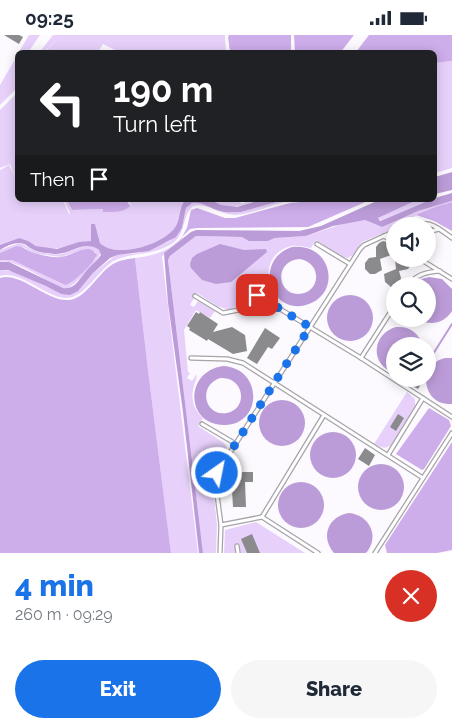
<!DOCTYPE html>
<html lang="en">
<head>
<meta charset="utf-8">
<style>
	body { margin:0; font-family:Raleway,sans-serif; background:#f6f6f7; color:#1f2937; height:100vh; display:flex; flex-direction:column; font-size:19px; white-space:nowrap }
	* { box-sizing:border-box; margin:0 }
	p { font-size:16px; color:#747a83 }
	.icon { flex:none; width:28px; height:28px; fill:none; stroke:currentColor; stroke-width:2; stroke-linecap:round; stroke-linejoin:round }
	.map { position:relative; height:518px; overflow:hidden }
	.sheet { display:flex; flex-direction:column; background:#fff; flex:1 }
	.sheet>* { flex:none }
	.banner { position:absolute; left:15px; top:15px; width:422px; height:152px; border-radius:8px; box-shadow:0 2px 12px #0003; background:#202124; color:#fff; overflow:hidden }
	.buttons { position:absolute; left:386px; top:182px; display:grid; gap:10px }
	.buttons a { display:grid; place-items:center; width:50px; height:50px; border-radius:50%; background:#fff; box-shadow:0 2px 12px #0003; font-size:25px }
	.pin { position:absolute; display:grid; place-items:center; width:42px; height:42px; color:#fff; margin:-21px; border-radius:10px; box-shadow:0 2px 8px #0006 }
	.me { position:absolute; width:55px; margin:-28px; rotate:33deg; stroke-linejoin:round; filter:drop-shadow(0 0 4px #0008) }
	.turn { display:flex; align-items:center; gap:18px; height:105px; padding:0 15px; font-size:22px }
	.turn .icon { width:65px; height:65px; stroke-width:2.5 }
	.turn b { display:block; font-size:35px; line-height:42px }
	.then { display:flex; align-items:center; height:48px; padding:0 15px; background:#0003; gap:10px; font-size:19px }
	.round { display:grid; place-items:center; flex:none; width:52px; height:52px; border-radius:26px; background:#f6f6f7 }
	.summary { display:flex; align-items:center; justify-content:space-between; height:85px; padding:0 15px }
	h1 { font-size:30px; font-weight:800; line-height:38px; color:#1a73e8 }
	.cta { display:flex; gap:10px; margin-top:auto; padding:10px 15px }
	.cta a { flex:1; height:58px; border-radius:30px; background:#1a73e8; color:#fff; font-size:20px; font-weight:800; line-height:58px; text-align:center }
	.cta a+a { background:#f6f6f7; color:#1f2937 }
	.status { display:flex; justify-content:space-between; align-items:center; height:35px; padding:0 25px; background:#fff; direction:ltr }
	.status svg { height:14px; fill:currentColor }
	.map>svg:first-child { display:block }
	.green { fill:#e7d1fb }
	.forest { fill:#ceadeb }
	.water { fill:#bc9cd8; fill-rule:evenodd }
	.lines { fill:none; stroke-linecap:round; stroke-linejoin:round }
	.stream { stroke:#bc9cd8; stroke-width:2 }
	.building { fill:#8b8a8d }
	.lane-casing { stroke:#a6a4a8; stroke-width:5.5 }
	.lane { stroke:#fff; stroke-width:3 }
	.route { stroke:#1a73e8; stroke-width:9; stroke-dasharray:0 16.2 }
</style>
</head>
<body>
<div class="status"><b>09:25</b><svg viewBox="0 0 49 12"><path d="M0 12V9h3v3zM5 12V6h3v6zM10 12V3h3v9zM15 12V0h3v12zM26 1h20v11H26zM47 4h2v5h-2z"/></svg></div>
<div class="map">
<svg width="452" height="518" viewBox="0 0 452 518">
	<rect width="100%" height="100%" fill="#fcfafe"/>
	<g class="green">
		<polygon points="29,0 40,0 29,16 19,17"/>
		<polygon points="53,0 225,0 226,17 119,17 103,9 98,17 45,17 58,3 44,17 39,18"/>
		<polygon points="17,21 17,53 0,70 0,50"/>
		<polygon points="452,26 452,133 435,138 435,28"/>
		<path d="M17 58 18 165H63L69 179 70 178 64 165H67L72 175 104 174V177C114 177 121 175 130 170L126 165 132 171 128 165H185C178 173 181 185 174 194 160 210 117 224 100 208L95 189H91V206C58 212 52 221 19 203L0 210V135L9 130 16 143 10 129 0 133V75Z"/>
		<path d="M211 165H240L241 169 253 165H260C239 169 233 179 211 165Z"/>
		<path d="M284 165H296C275 167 255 179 235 180 221 180 206 167 193 171 182 181 186 198 173 208 153 222 130 216 112 227 97 237 83 265 64 263 44 261 20 235 0 241V235C18 234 45 250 61 259L82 251 93 238 116 220 139 218 170 206 182 193 186 173 192 168C203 166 213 173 224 176 229 178 235 177 241 177Z"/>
		<polygon points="417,165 430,165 381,185 378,184 378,183"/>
		<path d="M452 166V167L438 171 404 186 405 189 395 191V193L362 207 353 220 348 223 342 222 316 205 311 213C304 212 298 210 291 211 266 217 263 245 277 262L274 266 252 252 241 269 229 275 217 271 197 258 190 270 194 272 198 266 215 276 210 283 196 275 184 295 188 337 190 338 187 343 192 346 197 339C197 344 195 346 194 351 190 363 194 375 203 383L198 391 224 408 227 412 226 418 212 441 217 490 216 518H203L168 225 170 221 196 201 243 202 268 206 275 203 306 201 345 188 365 185 382 192 418 176Z"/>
		<path d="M182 202H183C177 209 167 214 162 222L198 518H171L148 335 135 223C153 221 170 216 182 202Z"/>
		<path d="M19 208C25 209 28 213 33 215 40 218 53 220 61 219 75 217 88 203 101 217 98 226 75 251 66 254 48 249 17 223 0 227V225H12L65 250 77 243 96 223V217L84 214 61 222 32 218 25 213 16 211 0 218V215Z"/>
		<path d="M407 357 415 364V371L391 410C385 415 380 412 374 409Z"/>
		<polygon points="256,487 305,518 224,518 225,495"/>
	</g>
	<g class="forest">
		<polygon points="229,0 291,0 291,17 230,17 228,2"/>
		<polygon points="294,0 354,0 340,18 295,17"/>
		<polygon points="369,0 452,0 452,26 435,28 435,18 356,17"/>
		<path d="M67 165H126L130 171C124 178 112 177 103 177V174L72 175Z"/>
		<polygon points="321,165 370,165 308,192 198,193 190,194 182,202 187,193 191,175 197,173 225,183 235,183 290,168"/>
		<polygon points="452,167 452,196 434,186 416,180 438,171"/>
		<path d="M16 211C23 211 27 216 34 218 42 220 53 223 61 222 73 221 88 206 97 220 93 229 74 248 65 250L12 225H0V218Z"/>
		<path d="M135 223 148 335 171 518H0V243C20 236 47 267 69 265 86 264 98 238 113 229 120 225 128 224 135 223Z"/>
		<polygon points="429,373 449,385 451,391 424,434 422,435 396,419"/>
		<polygon points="452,407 452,515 437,518 387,518 385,510"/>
	</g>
	<g class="water">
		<polygon points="452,137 452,155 435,159 435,142"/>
		<polygon points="452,158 452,166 418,176 382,192 365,185 333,191 306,201 275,203 268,206 249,206 242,202 196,201 170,221 168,225 203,518 199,518 183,377 168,268 164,218 191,197 196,195 299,196 321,191 379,165 417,165 378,183 380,186 430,165 435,165 435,163"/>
		<path d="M185 165H211L221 170 237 172 260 165H284L241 177C234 177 227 178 220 176 209 173 203 166 192 168L186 173 182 193 176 202 149 216 117 220 110 223 93 238 78 256 70 260 61 259 46 251 8 235H0V227H9L63 253C75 255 80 243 87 235 92 229 97 226 101 220L99 215C83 204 71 220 55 219 48 218 38 218 32 214 29 213 28 211 26 210 17 205 7 211 0 215V210L19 203 28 206 36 211 57 214 79 207 91 206V189H95L100 208C117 224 160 210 174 194 181 185 178 174 185 165Z"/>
		<polygon points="220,209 244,215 266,214 267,217 231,247 216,249 202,245 191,233 190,229 192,223 197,219"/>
		<path d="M292 212C332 207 343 260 306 270 270 280 253 225 292 212ZM299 224C323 227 321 259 298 259 276 258 275 226 299 224Z"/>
		<path d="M429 242 442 244 452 254V276C444 289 430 291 417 284H428V251H413L421 244Z"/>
		<circle cx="350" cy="283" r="23"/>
		<path d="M396 292C410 291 419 298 423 311H395V338C370 331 371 299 396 292Z"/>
		<path d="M445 323H452V369C436 370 426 359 426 344H428C428 332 434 326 445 323Z"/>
		<path d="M223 331C263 333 263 389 225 390 186 391 183 337 223 331ZM220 343C244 341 249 373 227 378 205 382 197 351 220 343Z"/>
		<circle cx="282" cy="388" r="23"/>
		<circle cx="333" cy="420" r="23"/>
		<circle cx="381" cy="452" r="23"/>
		<circle cx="301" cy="470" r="23"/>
		<path d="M349 478C370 480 380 502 366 518H334C320 502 328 481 349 478Z"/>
	</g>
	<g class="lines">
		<polyline class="stream" points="428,327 452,289"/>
	</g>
	<g class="building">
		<polygon points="4,0 19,0 23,2 19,9"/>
		<polygon points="383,206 387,207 391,211 391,220 380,224 382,235 375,239 370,239 365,234 365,228 369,223 376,222 376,212 379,208"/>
		<polygon points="395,224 411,224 412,228 408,234 399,236 401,243 400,248 396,251 391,252 385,247 384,239 396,234"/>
		<polygon points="196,277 199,279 200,277 218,289 213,297 232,292 245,300 247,316 233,319 208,304 207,306 189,295 190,293 187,291"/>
		<polygon points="265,293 280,303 272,314 268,312 257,329 247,323"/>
		<polygon points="410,344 424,344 418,354 407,348"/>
		<polygon points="398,379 404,383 396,396 390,392"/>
		<polygon points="365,413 375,420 369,431 358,424"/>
		<polygon points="238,437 253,437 253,447 245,447 246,472 233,472 231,439 238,439"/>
		<polygon points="252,499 260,518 247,518 241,504"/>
	</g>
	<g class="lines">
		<g class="lane-casing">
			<g id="lane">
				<path d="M406 191C429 185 433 189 452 203"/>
				<polyline points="428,197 439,194"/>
				<polyline points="384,201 395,208"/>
				<polyline points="317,209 350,229"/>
				<polyline points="420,224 452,244"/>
				<path d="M407 251C416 240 425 237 440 236"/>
				<polyline points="195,261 223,278 249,273 257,260 361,323 452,382"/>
				<polyline points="191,323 227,324 243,328 423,443"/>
				<polyline points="361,323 395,270"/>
				<polyline points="202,389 236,409"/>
				<polyline points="388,420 423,363"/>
				<polyline points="262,482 324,380"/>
				<polyline points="221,490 262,482 318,518"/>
				<polyline points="237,511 238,518"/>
				<polyline points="220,518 221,490 215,444 217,438 360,214 364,210 395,196"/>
				<polyline points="375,518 452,398"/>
			</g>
		</g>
		<use href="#lane" class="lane"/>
	</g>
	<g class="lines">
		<polyline class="route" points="217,438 310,292 257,260"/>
	</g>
</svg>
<div class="buttons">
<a><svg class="icon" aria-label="sound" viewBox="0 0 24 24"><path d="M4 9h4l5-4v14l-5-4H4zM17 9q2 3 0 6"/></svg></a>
<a><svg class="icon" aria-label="search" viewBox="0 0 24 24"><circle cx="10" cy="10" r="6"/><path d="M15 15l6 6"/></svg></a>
<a><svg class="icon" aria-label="layers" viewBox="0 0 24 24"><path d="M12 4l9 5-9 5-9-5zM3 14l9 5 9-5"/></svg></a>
</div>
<div class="pin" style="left:257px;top:260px;background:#d93025"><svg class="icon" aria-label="arrive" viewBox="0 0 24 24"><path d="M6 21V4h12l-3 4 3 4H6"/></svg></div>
<svg class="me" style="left:217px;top:438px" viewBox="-20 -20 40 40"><circle r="17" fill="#1a73e8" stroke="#fff" stroke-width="3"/><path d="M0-11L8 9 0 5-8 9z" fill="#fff"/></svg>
<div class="banner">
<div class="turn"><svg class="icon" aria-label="left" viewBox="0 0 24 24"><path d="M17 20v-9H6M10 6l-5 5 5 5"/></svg><div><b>190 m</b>Turn left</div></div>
<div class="then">Then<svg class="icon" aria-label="arrive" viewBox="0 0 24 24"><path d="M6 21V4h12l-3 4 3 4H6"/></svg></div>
</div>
</div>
<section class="sheet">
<div class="summary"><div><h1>4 min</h1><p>260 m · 09:29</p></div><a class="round" style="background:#d93025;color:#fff"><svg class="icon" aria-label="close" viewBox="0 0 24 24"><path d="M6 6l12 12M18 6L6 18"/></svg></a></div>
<div class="cta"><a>Exit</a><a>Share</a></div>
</section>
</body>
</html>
